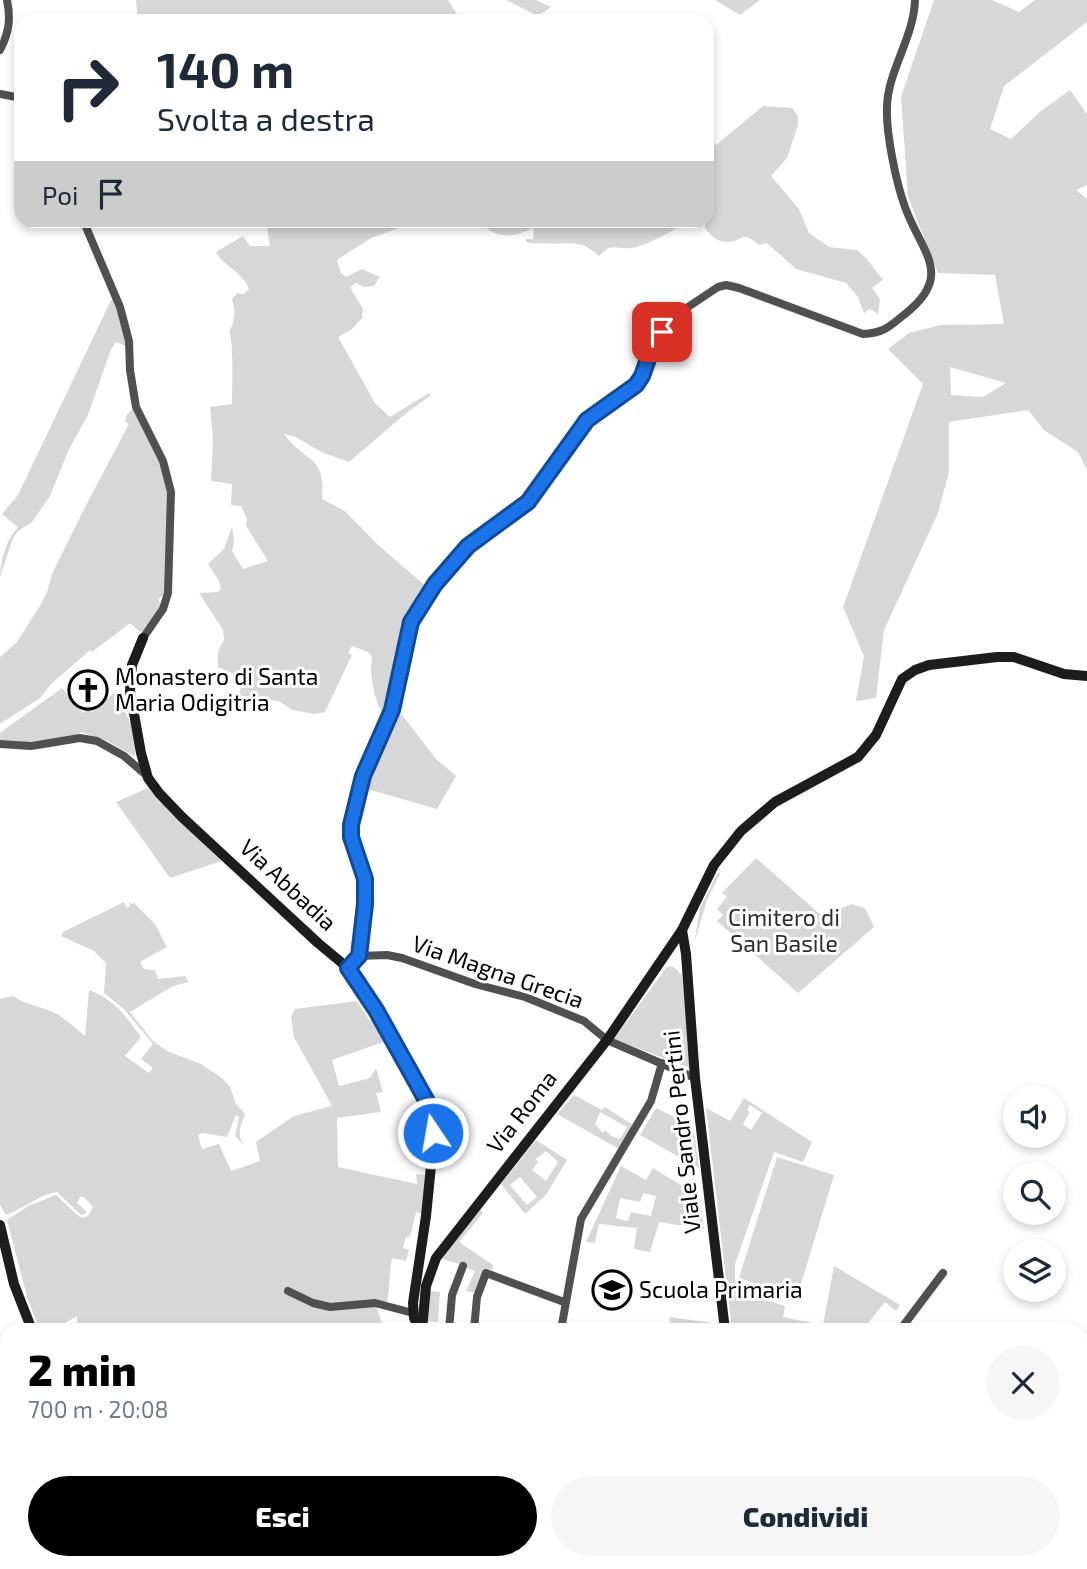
<!DOCTYPE html>
<html lang="it">
<head>
<meta charset="utf-8">
<style>
	body { margin:0; font-family:"Exo 2",sans-serif; background:#f6f6f7; color:#1f2937; height:100vh; display:flex; flex-direction:column; font-size:26px; white-space:nowrap }
	* { box-sizing:border-box; margin:0 }
	p { font-size:23px; color:#747a83 }
	.icon { flex:none; width:38px; height:38px; fill:none; stroke:currentColor; stroke-width:2; stroke-linecap:round; stroke-linejoin:round }
	.map { position:relative; flex:1; overflow:hidden }
	.side { position:absolute; left:0px; top:1323px; width:1088px; height:247px; display:flex; flex-direction:column; background:#fff; border-radius:21px 21px 0 0; box-shadow:0 4px 10px #0003 }
	.side>* { flex:none }
	.guide { position:absolute; left:14px; top:14px; width:700px; height:214px; border-radius:21px; box-shadow:0 4px 10px #0003; background:#fff; color:#1f2937; overflow:hidden }
	.buttons { position:absolute; left:1003px; top:1085px; display:grid; gap:14px }
	.buttons a { display:grid; place-items:center; width:63px; height:63px; border-radius:50%; background:#fff; box-shadow:0 4px 10px #0003; font-size:35px }
	.pin { position:absolute; display:grid; place-items:center; width:60px; height:60px; color:#fff; margin:-30px; border-radius:14px; box-shadow:0 4px 10px #0006 }
	.me { position:absolute; width:77px; margin:-38px; rotate:348deg; stroke-linejoin:round; filter:drop-shadow(0 0 5px #0008) }
	.turn { display:flex; align-items:center; gap:24px; height:147px; padding:0 28px; font-size:32px }
	.turn .icon { width:91px; height:91px; stroke-width:2.5 }
	.turn b { display:block; font-size:49px; line-height:60px }
	.then { display:flex; align-items:center; height:66px; padding:0 28px; background:#0003; gap:14px; font-size:26px }
	.round { display:grid; place-items:center; flex:none; width:74px; height:74px; border-radius:37px; background:#f6f6f7 }
	.head { display:flex; align-items:center; justify-content:space-between; height:119px; padding:0 28px }
	h1 { font-size:42px; font-weight:800; line-height:52px; color:#000 }
	.primary-button { display:flex; gap:14px; margin-top:auto; padding:14px 28px }
	.primary-button a { flex:1; height:80px; border-radius:42px; background:#000; color:#fff; font-size:28px; font-weight:800; line-height:80px; text-align:center }
	.primary-button a+a { background:#f6f6f7; color:#1f2937 }
	.map>svg:first-child { display:block }
	.green { fill:#d7d7d7; fill-rule:evenodd }
	.lines { fill:none; stroke-linecap:round; stroke-linejoin:round }
	.street { stroke:#505050; stroke-width:8 }
	.secondary { stroke:#1d1d1d; stroke-width:10 }
	.route-casing { stroke:#114b97; stroke-width:18 }
	.route { stroke:#1a73e8; stroke-width:12 }
	.labels { text-anchor:middle; stroke-width:6; stroke-linejoin:round; paint-order:stroke }
	.poi-label { font-size:23px; fill:#000; stroke:#fff; text-anchor:start }
	.street-label { font-size:23px; fill:#000; stroke:#fff }
	.park-label { font-size:23px; fill:#2e2e2e; stroke:#fff }
</style>
</head>
<body>
<div class="map">
<svg width="1087" height="1569" viewBox="0 0 1087 1569">
	<rect width="100%" height="100%" fill="#fff"/>
	<g class="green">
		<polygon points="136,0 448,0 461,21 138,21"/>
		<polygon points="506,0 536,0 551,7 538,16"/>
		<polygon points="715,0 760,0 740,15"/>
		<path d="M934 0H992L1019 12 1035 0H1087V22L1004 86 990 129 1011 139 1041 111 1070 90 1087 114V185L1076 190 1087 199V470L1078 452 1044 430 1028 410 949 422V472L938 513 884 630 876 698 856 701 864 656 843 607 923 384 888 349 909 333 940 325 1004 324 995 275 938 273 908 197 901 97ZM950 367 1006 383 983 397 951 395Z"/>
		<path d="M763 106 792 108 798 116V125L787 158 771 176 799 209 809 233 829 247 857 250 866 258 883 280 872 288 880 299 878 314 870 309 864 313 858 297 846 283 796 269 767 243 759 245C755 242 750 237 745 237 741 237 738 240 734 241 722 245 712 238 705 228L707 134 716 145Z"/>
		<path d="M266 221H418L371 238 337 260 341 273 346 277 362 269 380 277 374 286 364 287 356 283 350 287 363 309 362 318 351 330 338 337 375 403 390 417 429 393 431 395 404 415 349 462 321 452 296 437 284 434C305 463 326 454 322 499L345 511 378 545 428 588 407 622 385 716C374 703 369 674 372 657L368 652 352 646 348 653 352 655 325 712 314 714 292 710 279 701 247 697 243 702 239 699 241 686 236 675 218 667V651L224 640 223 630 199 593 218 592 221 589 219 581 208 564 224 549 232 527 234 541 232 551 243 569 268 561 246 526 247 519 241 506 231 505 232 484 211 481 213 438 210 407 232 404C232 390 234 341 229 331 236 321 235 310 232 299L237 293 244 294 249 289C243 272 224 267 216 252L243 236 250 246H270Z"/>
		<path d="M479 221H687C676 230 646 246 631 248 623 249 616 246 608 248L599 256C595 253 590 248 585 246 572 240 543 246 526 242V239H533L534 227C514 239 495 239 479 221Z"/>
		<path d="M114 294 127 331 135 412 157 453 170 487 167 593 158 599 161 606 143 631 140 632 130 623 92 652 90 650 51 684 40 698 0 724V657L17 642 41 604 47 592 53 572 85 507 129 424 125 422 127 414 133 409 129 393 128 347 116 342 111 349 88 415 69 449 50 496 32 522 18 531 13 538 0 577C0 560 7 539 18 527L2 514 18 495Z"/>
		<path d="M62 688 83 713 88 708 92 712 114 693C126 711 137 732 135 755H132L107 741 81 732 78 735 26 742 0 740V733Z"/>
		<polygon points="402,715 436,759 456,776 437,809 364,788 392,721 396,717"/>
		<polygon points="148,788 158,800 225,860 170,878 116,802"/>
		<polygon points="756,858 822,916 852,904 865,908 874,927 798,993 717,921 723,915 717,909 727,897 722,893"/>
		<polygon points="718,872 720,874 707,900 694,944 700,908"/>
		<path d="M129 901 131 904 134 903 155 924 167 947 140 962 144 969 155 970 158 979 185 976 189 982 173 986 130 1012 153 1041 167 1051 201 1064 222 1078 230 1087 236 1104 245 1114C241 1125 236 1135 244 1145L235 1136 239 1117 236 1115 227 1137 202 1133 198 1135 202 1149 219 1144 231 1171 260 1161 256 1142 294 1116 332 1106 294 1037 291 1017 295 1009 357 1001 369 1020 374 1017 386 1041 332 1060 339 1086 370 1078 376 1068 383 1092 376 1093 381 1112 337 1118 338 1167 417 1184 416 1174 428 1175 421 1214 416 1212 410 1237H406L403 1248 409 1250 406 1261 392 1258C389 1274 390 1287 387 1303L376 1305 384 1330H77V1316L53 1330H40L28 1300 7 1220 28 1206 56 1195 76 1214 82 1218 88 1216 93 1207 84 1197H80L77 1203 87 1212 83 1215 80 1214 57 1192C38 1195 23 1209 6 1215L0 1205V999L13 996C26 1005 43 1007 57 1014 67 1020 76 1029 85 1036L89 990C114 999 126 1016 141 1037L125 1056 149 1073 153 1068 141 1059 153 1044 124 1009 104 993 106 963 94 951 61 936 63 932 124 902 127 908 130 906Z"/>
		<polygon points="670,966 675,968 682,975 692,1069 614,1039 666,968"/>
		<path d="M574 1095 602 1110 605 1107 633 1125 619 1149 557 1114ZM600 1112 627 1127 620 1139 611 1136 605 1130 603 1133 595 1124Z"/>
		<path d="M744 1098 812 1142 803 1162 774 1152 735 1264V1280L760 1298 785 1306 783 1317 823 1325 834 1266 900 1305 896 1311 885 1302 868 1323 876 1330H732L706 1108 730 1121ZM750 1105 762 1113 751 1130 743 1124 750 1112 747 1110Z"/>
		<polygon points="656,1108 693,1126 699,1168 640,1135"/>
		<path d="M536 1140 567 1160 546 1195 525 1214 501 1184ZM546 1151 558 1162 546 1181 532 1170 538 1162 536 1159ZM520 1177 537 1197 527 1205 510 1185Z"/>
		<polygon points="777,1157 834,1175 797,1297 739,1278"/>
		<path d="M621 1166 646 1180 653 1168 700 1197 704 1229 659 1222 650 1252 634 1249 637 1228 599 1224 595 1243 586 1242ZM643 1193 656 1196 651 1216 631 1212 628 1221 616 1218 620 1198 640 1202Z"/>
		<polygon points="479,1207 483,1213 459,1242 493,1265 492,1270 484,1268 475,1293 466,1291 475,1271 467,1268 467,1266 442,1259"/>
		<polygon points="429,1291 440,1292 438,1322 426,1321"/>
		<polygon points="669,1317 713,1323 714,1330 671,1330"/>
		<polygon points="611,1563 649,1563 648,1569 610,1569"/>
	</g>
	<g class="lines">
		<g class="street">
			<path d="M0 50C9 33 11 19 7 0"/>
			<polyline points="0,94 21,98"/>
			<polyline points="83,220 120,307 129,341 130,370 136,407 163,461 171,492 168,593 163,609 143,638"/>
			<polyline points="0,744 31,746 80,738 97,741 124,756 146,775"/>
			<polyline points="359,956 387,955 402,958 475,984 525,997 584,1021 607,1040 695,1078"/>
			<path d="M348 968 359 956 365 904 364 879 350 831 353 817 363 776 392 710 407 637 411 622 419 609 435 584 468 546 481 534 528 502 587 420 636 385 642 376 653 345 676 315 718 287 726 285 739 288 863 334C884 333 889 327 905 314 955 275 921 252 905 207 896 182 886 134 887 108 887 72 914 38 915 0"/>
			<polyline points="288,1291 313,1303 330,1307 375,1303 413,1313"/>
			<polyline points="449,1330 452,1295 463,1266"/>
			<polyline points="474,1330 477,1297 486,1273 564,1302"/>
			<polyline points="561,1330 581,1219 651,1101 662,1063"/>
			<polyline points="900,1330 943,1273"/>
			<polyline points="236,1563 240,1569"/>
			<polyline points="318,1563 323,1569"/>
			<polyline points="347,1563 350,1569"/>
			<polyline points="404,1563 409,1569"/>
			<polyline points="707,1563 724,1569"/>
			<polyline points="65,1569 65,1563"/>
			<polyline points="377,1569 384,1563"/>
			<polyline points="532,1569 536,1563"/>
		</g>
		<g class="secondary">
			<polyline points="143,638 132,665 130,691 141,753 148,778 159,793 182,817 318,943 348,968 376,1010 430,1107 432,1156 426,1216 413,1303 414,1318 418,1326 422,1327"/>
			<polyline points="682,930 686,954 695,1078 725,1330"/>
			<polyline points="0,1225 14,1284 32,1330"/>
			<polyline points="422,1330 426,1286 436,1258 607,1040 682,930 714,865 741,831 775,802 858,757 876,735 902,679 915,670 929,665 997,657 1014,657 1064,674 1087,676"/>
			<polyline points="143,1563 146,1569"/>
			<polyline points="300,1569 307,1563"/>
			<polyline points="741,1569 742,1563"/>
		</g>
	</g>
	<g class="lines">
		<g class="route-casing">
			<polyline id="route" points="433,1133 430,1107 376,1010 348,968 359,956 365,904 365,879 351,837 351,825 363,776 392,710 411,622 435,584 468,546 528,502 587,420 636,385 642,376 653,345 662,332"/>
		</g>
		<use href="#route" class="route"/>
	</g>
	<defs>
		<g id="church-ring" transform="scale(2.0125)"><circle r="9.5" fill="#fff" stroke="#000" stroke-width="1.5"/><path d="M-1.2-6h2.4v3.5h3.3v2.4h-3.3V6h-2.4V-.1h-3.3v-2.4h3.3Z" fill="#000"/></g>
		<g id="school-ring" transform="scale(2.0125)"><circle r="9.5" fill="#fff" stroke="#000" stroke-width="1.5"/><path d="M0-5L7-2L0 1L-7-2ZM-4 1L0 2.5L4 1V4Q0 6-4 4Z" fill="#000"/></g>
	</defs>
	<g fill-rule="evenodd">
		<use href="#church-ring" x="88" y="690"/>
		<use href="#school-ring" x="612" y="1290"/>
	</g>
	<g class="labels">
		<g class="poi-label">
			<text x="115" y="685">Monastero di Santa<tspan x="115" dy="26">Maria Odigitria</tspan></text>
			<text x="639" y="1298">Scuola Primaria</text>
		</g>
		<g class="street-label">
			<text transform="translate(288 885) rotate(43)" y="8">Via Abbadia</text>
			<text transform="translate(498 972) rotate(19)" y="8">Via Magna Grecia</text>
			<text transform="translate(522 1112) rotate(-52)" y="8">Via Roma</text>
			<text transform="translate(682 1132) rotate(-96)" y="8">Viale Sandro Pertini</text>
		</g>
		<g class="park-label">
			<text x="784" y="926">Cimitero di<tspan x="784" dy="26">San Basile</tspan></text>
		</g>
	</g>
</svg>
<div class="buttons">
<a><svg class="icon" aria-label="sound" viewBox="0 0 24 24"><path d="M4 9h4l5-4v14l-5-4H4zM17 9q2 3 0 6"/></svg></a>
<a><svg class="icon" aria-label="search" viewBox="0 0 24 24"><circle cx="10" cy="10" r="6"/><path d="M15 15l6 6"/></svg></a>
<a><svg class="icon" aria-label="layers" viewBox="0 0 24 24"><path d="M12 4l9 5-9 5-9-5zM3 14l9 5 9-5"/></svg></a>
</div>
<div class="pin" style="left:662px;top:332px;background:#d93025"><svg class="icon" aria-label="arrive" viewBox="0 0 24 24"><path d="M6 21V4h12l-3 4 3 4H6"/></svg></div>
<svg class="me" style="left:433px;top:1133px" viewBox="-20 -20 40 40"><circle r="17" fill="#1a73e8" stroke="#fff" stroke-width="3"/><path d="M0-11L8 9 0 5-8 9z" fill="#fff"/></svg>
<div class="guide">
<div class="turn"><svg class="icon" aria-label="right" viewBox="0 0 24 24"><path d="M7 20v-9h11M14 6l5 5-5 5"/></svg><div><b>140 m</b>Svolta a destra</div></div>
<div class="then">Poi<svg class="icon" aria-label="arrive" viewBox="0 0 24 24"><path d="M6 21V4h12l-3 4 3 4H6"/></svg></div>
</div>
<section class="side">
<div class="head"><div><h1>2 min</h1><p>700 m · 20:08</p></div><a class="round"><svg class="icon" aria-label="close" viewBox="0 0 24 24"><path d="M6 6l12 12M18 6L6 18"/></svg></a></div>
<div class="primary-button"><a>Esci</a><a>Condividi</a></div>
</section>
</div>
</body>
</html>
